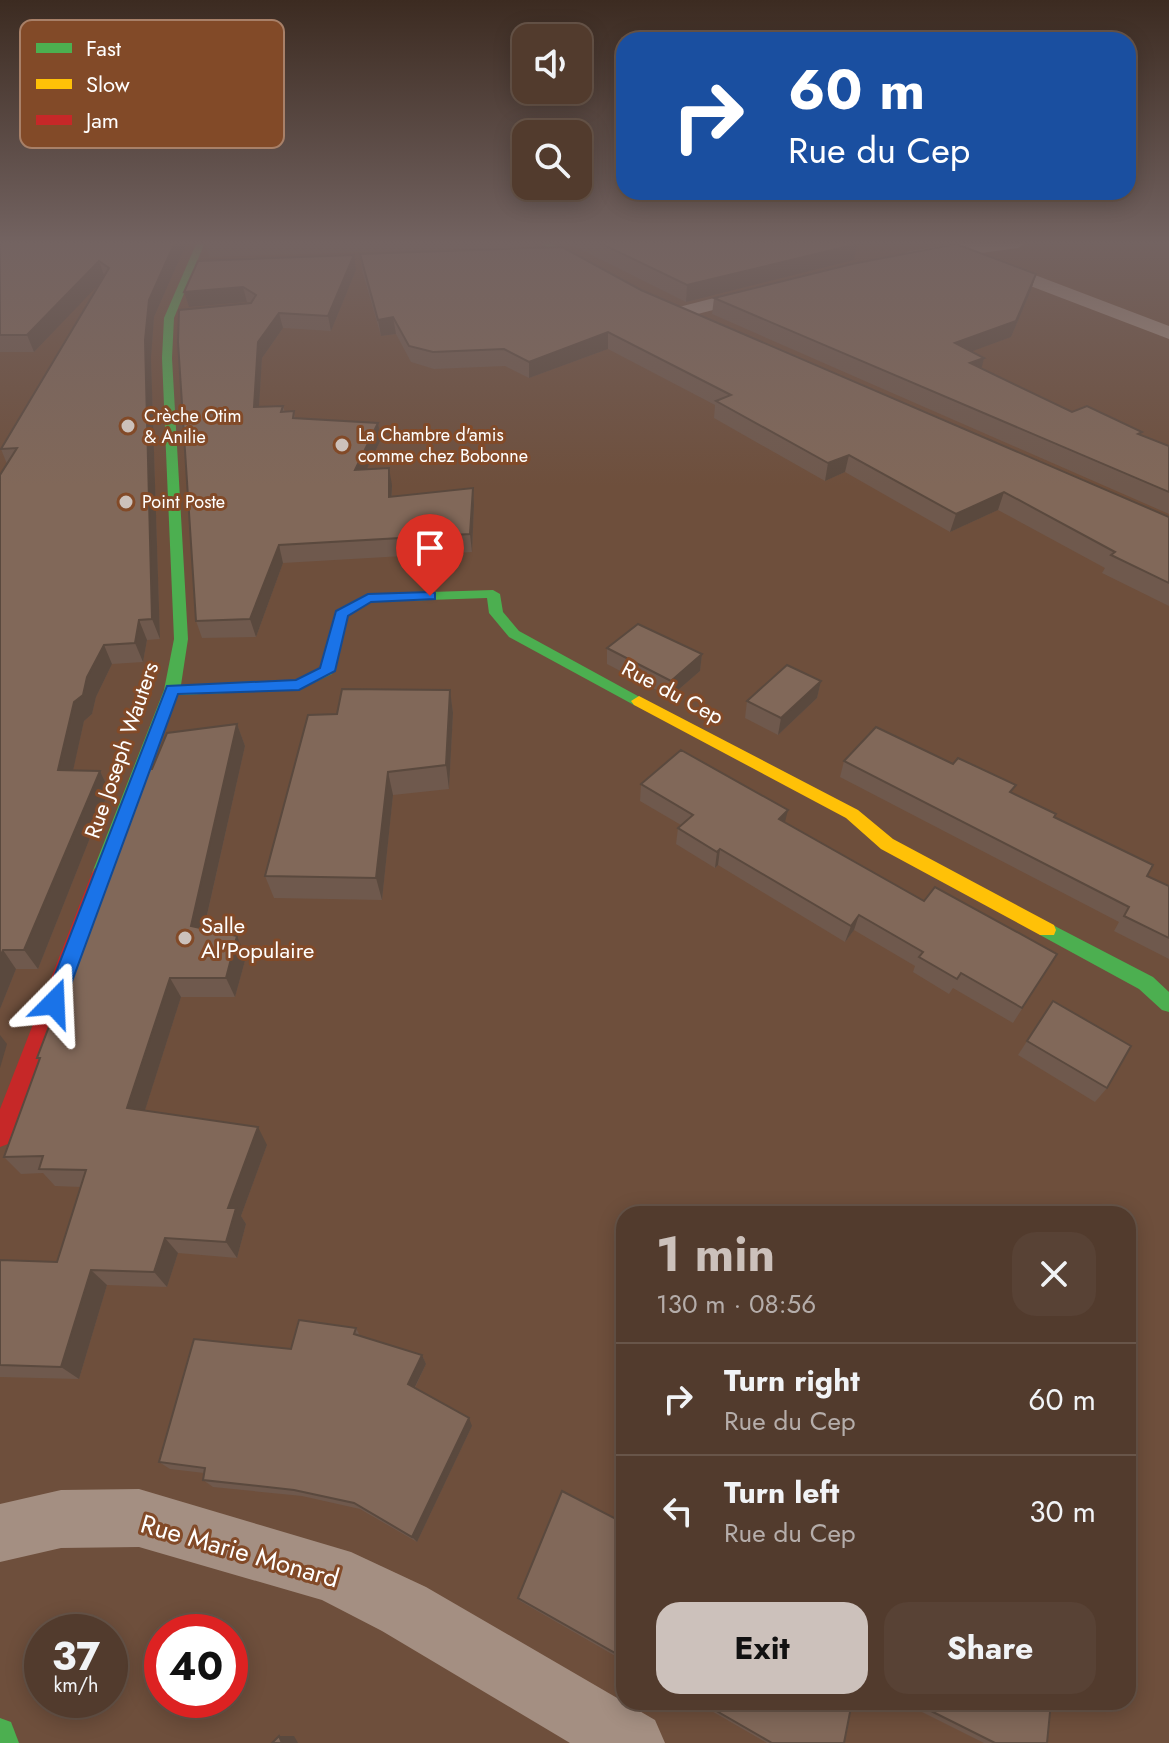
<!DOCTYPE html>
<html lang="en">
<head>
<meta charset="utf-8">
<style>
	body { margin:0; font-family:Jost,sans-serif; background:#584235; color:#f1f3f6; height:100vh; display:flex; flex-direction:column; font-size:30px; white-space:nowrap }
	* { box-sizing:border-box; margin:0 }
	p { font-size:26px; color:#b5adaa }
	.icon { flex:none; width:44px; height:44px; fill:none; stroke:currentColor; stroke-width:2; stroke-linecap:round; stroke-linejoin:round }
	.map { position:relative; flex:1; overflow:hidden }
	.details { position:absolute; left:616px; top:1206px; width:520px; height:504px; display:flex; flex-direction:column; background:#523b2d; border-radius:24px; box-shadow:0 4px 20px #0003,0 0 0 2px #685549 }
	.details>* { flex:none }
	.guide { position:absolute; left:616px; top:32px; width:520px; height:168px; border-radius:24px; box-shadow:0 4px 20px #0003,0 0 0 2px #685549; background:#1a4fa0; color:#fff; overflow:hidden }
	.controls { position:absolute; left:512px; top:24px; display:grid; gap:16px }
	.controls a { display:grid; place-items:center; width:80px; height:80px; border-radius:16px; background:#523b2d; box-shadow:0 4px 20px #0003,0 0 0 2px #685549; font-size:40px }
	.speed { position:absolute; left:24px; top:1614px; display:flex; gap:16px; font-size:40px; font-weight:700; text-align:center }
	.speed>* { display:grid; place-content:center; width:104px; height:104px; border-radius:50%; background:#523b2d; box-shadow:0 4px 20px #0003,0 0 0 2px #685549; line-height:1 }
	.speed small { font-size:20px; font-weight:400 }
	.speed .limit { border:12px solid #d22; background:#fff; color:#111 }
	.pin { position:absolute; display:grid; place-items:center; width:68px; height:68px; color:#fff; margin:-82px -34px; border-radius:50% 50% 50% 0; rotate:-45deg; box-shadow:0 0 8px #0007 }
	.pin .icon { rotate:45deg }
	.me { position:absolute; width:88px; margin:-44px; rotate:21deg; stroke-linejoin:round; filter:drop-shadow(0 0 6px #0008) }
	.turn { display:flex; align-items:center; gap:28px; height:168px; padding:0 40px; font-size:36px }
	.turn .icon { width:104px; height:104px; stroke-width:2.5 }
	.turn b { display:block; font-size:56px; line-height:68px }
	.round { display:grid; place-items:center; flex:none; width:84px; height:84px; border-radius:24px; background:#584235 }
	.head { display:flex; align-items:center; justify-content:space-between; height:136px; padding:0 40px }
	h1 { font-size:48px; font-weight:700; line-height:60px; color:#ccc1bb }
	.button { display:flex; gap:16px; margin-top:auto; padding:16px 40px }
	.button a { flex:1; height:92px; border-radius:24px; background:#ccc1bb; color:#111; font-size:32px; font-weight:700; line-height:92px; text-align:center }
	.button a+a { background:#584235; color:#f1f3f6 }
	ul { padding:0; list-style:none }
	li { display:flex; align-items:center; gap:24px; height:112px; padding:0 40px; border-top:2px solid #685549 }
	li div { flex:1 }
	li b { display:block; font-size:30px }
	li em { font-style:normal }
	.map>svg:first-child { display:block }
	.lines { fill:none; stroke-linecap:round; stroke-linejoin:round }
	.street { fill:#a48f82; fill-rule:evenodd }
	.fast { fill:#4caf50; fill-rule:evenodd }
	.slow { fill:#ffc107; fill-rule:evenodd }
	.jam { fill:#c62828; fill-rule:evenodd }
	.wall { fill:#6f594d }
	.shaded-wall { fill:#5a493e }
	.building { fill:#816859; stroke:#5a493e; stroke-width:2 }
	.route { fill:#1a73e8; stroke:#114b97; stroke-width:2 }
	.poi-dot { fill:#ccc1bb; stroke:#824a28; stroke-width:3 }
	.labels { text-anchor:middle; stroke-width:6; stroke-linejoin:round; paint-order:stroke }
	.far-poi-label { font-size:18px; fill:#fff; stroke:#824a28; text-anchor:start }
	.street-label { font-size:22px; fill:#fff; stroke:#824a28 }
	.poi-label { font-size:22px; fill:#fff; stroke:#824a28; text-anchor:start }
	.near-street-label { font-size:26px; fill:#fff; stroke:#824a28 }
	.key { fill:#824a28; stroke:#a88068; stroke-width:2 }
	.key-label { font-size:22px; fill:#fff }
</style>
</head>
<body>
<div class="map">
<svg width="1169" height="1743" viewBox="0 0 1169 1743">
	<rect width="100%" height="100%" fill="#6e4f3c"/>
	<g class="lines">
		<g class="street">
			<polygon points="1027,242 1018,248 914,262 905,256 907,252 961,242"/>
			<polygon points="985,256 1169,326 1169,339 978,266 976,262 978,258"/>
			<polygon points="765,285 775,291 772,295 682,318 672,312 675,308"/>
			<polygon points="139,1489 351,1552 426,1587 655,1720 665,1743 570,1743 382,1631 322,1600 139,1547 61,1548 0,1562 0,1504 61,1490"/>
		</g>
		<g class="fast">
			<polygon points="197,242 205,242 174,318 172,358 188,639 181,685 296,680 320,668 336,611 368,594 493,590 500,594 503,612 519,631 647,701 639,706 634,705 509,637 489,613 487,598 371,602 348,616 332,674 299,690 178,695 110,873 107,878 95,878 92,873 164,690 174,639 162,358 164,318"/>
			<polygon points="538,242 549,242 606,274 598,276"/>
			<polygon points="1047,922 1153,977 1169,992 1169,1012 1162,1010 1139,989 1040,935 1038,930 1040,925"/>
			<polygon points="0,1718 11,1722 19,1743 0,1743"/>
		</g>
		<polygon class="slow" points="639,696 858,810 893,839 1054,925 1056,930 1054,935 1040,935 881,849 846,818 634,705 631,701"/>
		<polygon class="jam" points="101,866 107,868 110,873 11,1137 8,1144 0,1147 0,1109 92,873 95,868"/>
	</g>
	<g class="wall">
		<polygon points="0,242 187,242 154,317 151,358 160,639 147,640 143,662 112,664 96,697 92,714 84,721 73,770 100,771 109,790 38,969 16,969 0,1009 7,464 1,449 100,282 34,352 0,352"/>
		<polygon points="205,242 534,242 535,247 209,257"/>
		<polygon points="566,242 854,242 854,260 686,302"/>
		<polygon points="360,254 641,290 1169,517 1169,606 1102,573 1105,568 998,510 950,532 845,472 825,481 714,418 715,405 608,349 529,378 505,366 434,369 411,362 396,334 381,336 362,270"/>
		<polygon points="356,270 331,331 283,328 262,358 259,407 283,406 285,412 294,411 295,419 378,423 381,439 367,469 392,485 392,497 473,488 474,505 472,552 283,563 256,637 202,638 196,621 248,303 247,302 189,307 184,292"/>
		<polygon points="1036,274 1031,290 1011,337 972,351 984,358 981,368 1072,412 1140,435 1169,446 1169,514 712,314 714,298"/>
		<polygon points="607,648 702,654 700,671 670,697 607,664"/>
		<polygon points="821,681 817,698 778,735 745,718 747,701"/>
		<polygon points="450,690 453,713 449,789 393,795 382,900 274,898 265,876 337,714"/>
		<polygon points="237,724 245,746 204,929 246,957 235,997 181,997 145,1110 267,1145 241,1216 246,1224 237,1258 178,1253 167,1287 107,1285 79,1379 0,1377 0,1260 57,1262 81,1187 55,1186 43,1173 21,1174 4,1157 39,1060 37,1058 152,769"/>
		<polygon points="844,761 1012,793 1054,817 1147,876 1169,886 1169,959 1114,931 1119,922 840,777"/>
		<polygon points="641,784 785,823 924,901 1057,954 1013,1023 953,988 949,994 913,972 915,966 854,930 845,942 718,865 715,868 676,844 678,828 681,825 640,801"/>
		<polygon points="1053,1001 1107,1088 1095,1102 1018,1055"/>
		<polygon points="356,1328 360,1336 422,1355 426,1364 415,1388 472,1426 417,1542 360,1509 302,1496 213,1487 203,1480 204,1473 170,1469 159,1462 291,1349"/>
		<polygon points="624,1523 624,1661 520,1601 518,1598"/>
		<polygon points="696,1702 852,1702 844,1743 767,1743"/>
		<polygon points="902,1702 1051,1702 1047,1743 984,1743"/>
	</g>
	<g class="shaded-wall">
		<polygon points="175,242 187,242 154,317 151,358 160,639 152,619 145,340 149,300"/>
		<polygon points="857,244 854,260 686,302 687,285"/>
		<polygon points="354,255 356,270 331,331 328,316"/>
		<polygon points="99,261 105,278 34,352 27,335"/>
		<polygon points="1036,274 1031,290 1011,337 951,359 955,343"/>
		<polygon points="243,287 247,302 189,307 184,292"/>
		<polygon points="279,313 283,328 262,358 258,423 254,407 258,342"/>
		<polygon points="393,317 396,334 381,336 378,320"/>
		<polygon points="608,332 608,349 529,378 529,362"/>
		<polygon points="984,358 980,375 970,363"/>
		<polygon points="378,423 381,439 359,486 355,470"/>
		<polygon points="849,455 845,472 825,481 828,463"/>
		<polygon points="389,468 392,485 391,514 389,497"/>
		<polygon points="473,488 474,505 472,552 470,534"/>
		<polygon points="1004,492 998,510 950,532 956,514"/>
		<polygon points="279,545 283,563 256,637 250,619"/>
		<polygon points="139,620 147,640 143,662 135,643"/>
		<polygon points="104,645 112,664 96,697 92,714 84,721 69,789 58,770 74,702"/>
		<polygon points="702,654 700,671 670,697 671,681"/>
		<polygon points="821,681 817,698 778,735 781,718"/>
		<polygon points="450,690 453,713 449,789 446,765"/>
		<polygon points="237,724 245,746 200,946 191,926"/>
		<polygon points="100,771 109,790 38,969 24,950"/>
		<polygon points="388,772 393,795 382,900 376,878"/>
		<polygon points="788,810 784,826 779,819"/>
		<polygon points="720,849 718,865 715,868 717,852"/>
		<polygon points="859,915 854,930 845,942 851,926"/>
		<polygon points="237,936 246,957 235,997 226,978"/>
		<polygon points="3,950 16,969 0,1009 0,957"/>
		<polygon points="170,978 181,997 140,1126 127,1108"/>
		<polygon points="0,1035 7,1044 0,1068"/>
		<polygon points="258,1127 267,1145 241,1216 246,1224 237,1258 226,1242 228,1208"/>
		<polygon points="165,1238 178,1253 167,1287 154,1272"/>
		<polygon points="91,1270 107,1285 79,1379 61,1367"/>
		<polygon points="422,1355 426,1364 412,1393 408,1384"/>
		<polygon points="469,1418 472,1426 417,1542 412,1537"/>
		<polygon points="279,1736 294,1736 298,1743 282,1743"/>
	</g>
	<g class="building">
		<polygon points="0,242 175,242 149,300 145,340 152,619 139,620 135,643 104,645 87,677 83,695 74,702 58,770 100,771 24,950 3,950 0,957 0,475 17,448 1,449 109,268 99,261 27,335 0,335"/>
		<polygon points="598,242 854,242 857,244 687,285"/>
		<polygon points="956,244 1036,274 1016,321 955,343 984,358 970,363 1072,412 1087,406 1142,432 1138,434 1169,446 1169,492 714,298 852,264"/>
		<polygon points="562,247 641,290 1169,517 1169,583 1111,555 1115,552 1004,492 956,514 849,455 828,463 716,401 731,395 608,332 529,362 504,349 433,352 409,346 393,317 378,320 360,254"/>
		<polygon points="354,255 328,316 279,313 258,342 254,407 283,406 281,412 294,411 293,418 378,423 355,470 389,468 389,497 473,488 470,534 279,545 250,619 196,621 178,342 179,310 251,303 256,295 243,287 184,292 198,261"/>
		<polygon points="638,624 702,654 671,681 607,648"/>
		<polygon points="787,665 821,681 781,718 747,701"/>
		<polygon points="342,689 450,690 446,765 388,772 376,878 265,876 308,715 337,714"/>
		<polygon points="237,724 191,926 237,936 226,978 170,978 127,1108 258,1127 228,1208 236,1208 226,1242 165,1238 154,1272 91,1270 61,1367 0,1365 0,1260 57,1262 86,1170 39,1169 43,1156 4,1157 40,1058 37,1058 147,769 152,769 167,733"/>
		<polygon points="876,727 953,764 958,758 1016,785 1010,792 1056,814 1054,817 1153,865 1147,876 1169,886 1169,938 1124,916 1129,907 844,761"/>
		<polygon points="681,750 788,810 779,819 924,901 935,887 1057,954 1022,1008 961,973 957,979 919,957 923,952 859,915 851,926 720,849 717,852 678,828 693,815 641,784"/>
		<polygon points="1053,1001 1131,1046 1107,1088 1027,1041"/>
		<polygon points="299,1320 356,1328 354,1334 422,1355 408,1384 469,1418 412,1537 354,1503 294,1490 203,1480 205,1468 159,1462 194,1339 291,1349"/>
		<polygon points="562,1491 624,1523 624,1658 518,1598"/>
		<polygon points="701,1702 852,1702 844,1743 772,1743"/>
		<polygon points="913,1702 1051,1702 1047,1743 995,1743"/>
		<polygon points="279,1736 282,1743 272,1743"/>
	</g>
	<linearGradient id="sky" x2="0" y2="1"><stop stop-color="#3c2b21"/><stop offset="0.5" stop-color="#736361"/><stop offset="1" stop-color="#736361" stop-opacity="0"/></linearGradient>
	<rect width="1169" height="486" fill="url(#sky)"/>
	<polygon class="route" points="430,592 435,593 435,599 371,602 348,616 335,671 299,690 178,694 64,1003 61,1009 54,1012 46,1009 44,1003 167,686 296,680 320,668 336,611 368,594"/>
	<g class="poi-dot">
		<circle cx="128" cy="426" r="8"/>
		<circle cx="342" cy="445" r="8"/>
		<circle cx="126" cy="502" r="8"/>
		<circle cx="185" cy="938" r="8"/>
	</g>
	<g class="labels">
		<g class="far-poi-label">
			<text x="144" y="422">Crèche Otim<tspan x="144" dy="21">&amp; Anilie</tspan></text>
			<text x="358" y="441">La Chambre d'amis<tspan x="358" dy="21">comme chez Bobonne</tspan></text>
			<text x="142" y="508">Point Poste</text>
		</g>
		<g class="street-label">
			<text transform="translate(673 692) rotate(28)" y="8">Rue du Cep</text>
			<text transform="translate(121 750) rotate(-71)" y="8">Rue Joseph Wauters</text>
		</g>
		<g class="poi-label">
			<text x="201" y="933">Salle<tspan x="201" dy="25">Al'Populaire</tspan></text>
		</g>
		<g class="near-street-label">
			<text transform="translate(240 1551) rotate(16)" y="9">Rue Marie Monard</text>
		</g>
	</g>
	<rect x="20" y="20" width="264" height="128" rx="12" class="key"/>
	<rect x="36" y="43" width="36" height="10" fill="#4caf50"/>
	<rect x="36" y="79" width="36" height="10" fill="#ffc107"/>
	<rect x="36" y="115" width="36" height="10" fill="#c62828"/>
	<g class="key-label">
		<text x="86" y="56">Fast</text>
		<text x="86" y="92">Slow</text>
		<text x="86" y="128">Jam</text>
	</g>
</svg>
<div class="controls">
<a><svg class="icon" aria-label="sound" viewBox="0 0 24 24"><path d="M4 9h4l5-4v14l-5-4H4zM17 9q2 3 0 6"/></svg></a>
<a><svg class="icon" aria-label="search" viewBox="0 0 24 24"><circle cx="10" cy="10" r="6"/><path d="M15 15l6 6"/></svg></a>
</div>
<div class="speed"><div>37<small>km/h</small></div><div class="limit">40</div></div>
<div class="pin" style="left:430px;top:596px;background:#d93025"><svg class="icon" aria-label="arrive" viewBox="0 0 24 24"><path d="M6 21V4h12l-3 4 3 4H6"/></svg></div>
<svg class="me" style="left:54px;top:1003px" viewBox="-20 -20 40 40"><path d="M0-17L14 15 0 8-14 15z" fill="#1a73e8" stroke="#fff" stroke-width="4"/></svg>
<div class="guide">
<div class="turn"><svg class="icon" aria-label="right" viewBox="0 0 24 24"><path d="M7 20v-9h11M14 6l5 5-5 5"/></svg><div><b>60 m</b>Rue du Cep</div></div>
</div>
<section class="details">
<div class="head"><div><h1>1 min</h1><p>130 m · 08:56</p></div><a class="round"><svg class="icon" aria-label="close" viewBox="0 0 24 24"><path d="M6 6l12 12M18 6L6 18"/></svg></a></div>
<ul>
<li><svg class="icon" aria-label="right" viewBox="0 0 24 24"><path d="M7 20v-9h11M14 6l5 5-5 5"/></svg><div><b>Turn right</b><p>Rue du Cep</p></div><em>60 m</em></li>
<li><svg class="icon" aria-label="left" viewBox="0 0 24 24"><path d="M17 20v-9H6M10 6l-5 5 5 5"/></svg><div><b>Turn left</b><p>Rue du Cep</p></div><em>30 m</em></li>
</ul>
<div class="button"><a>Exit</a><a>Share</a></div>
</section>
</div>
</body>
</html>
